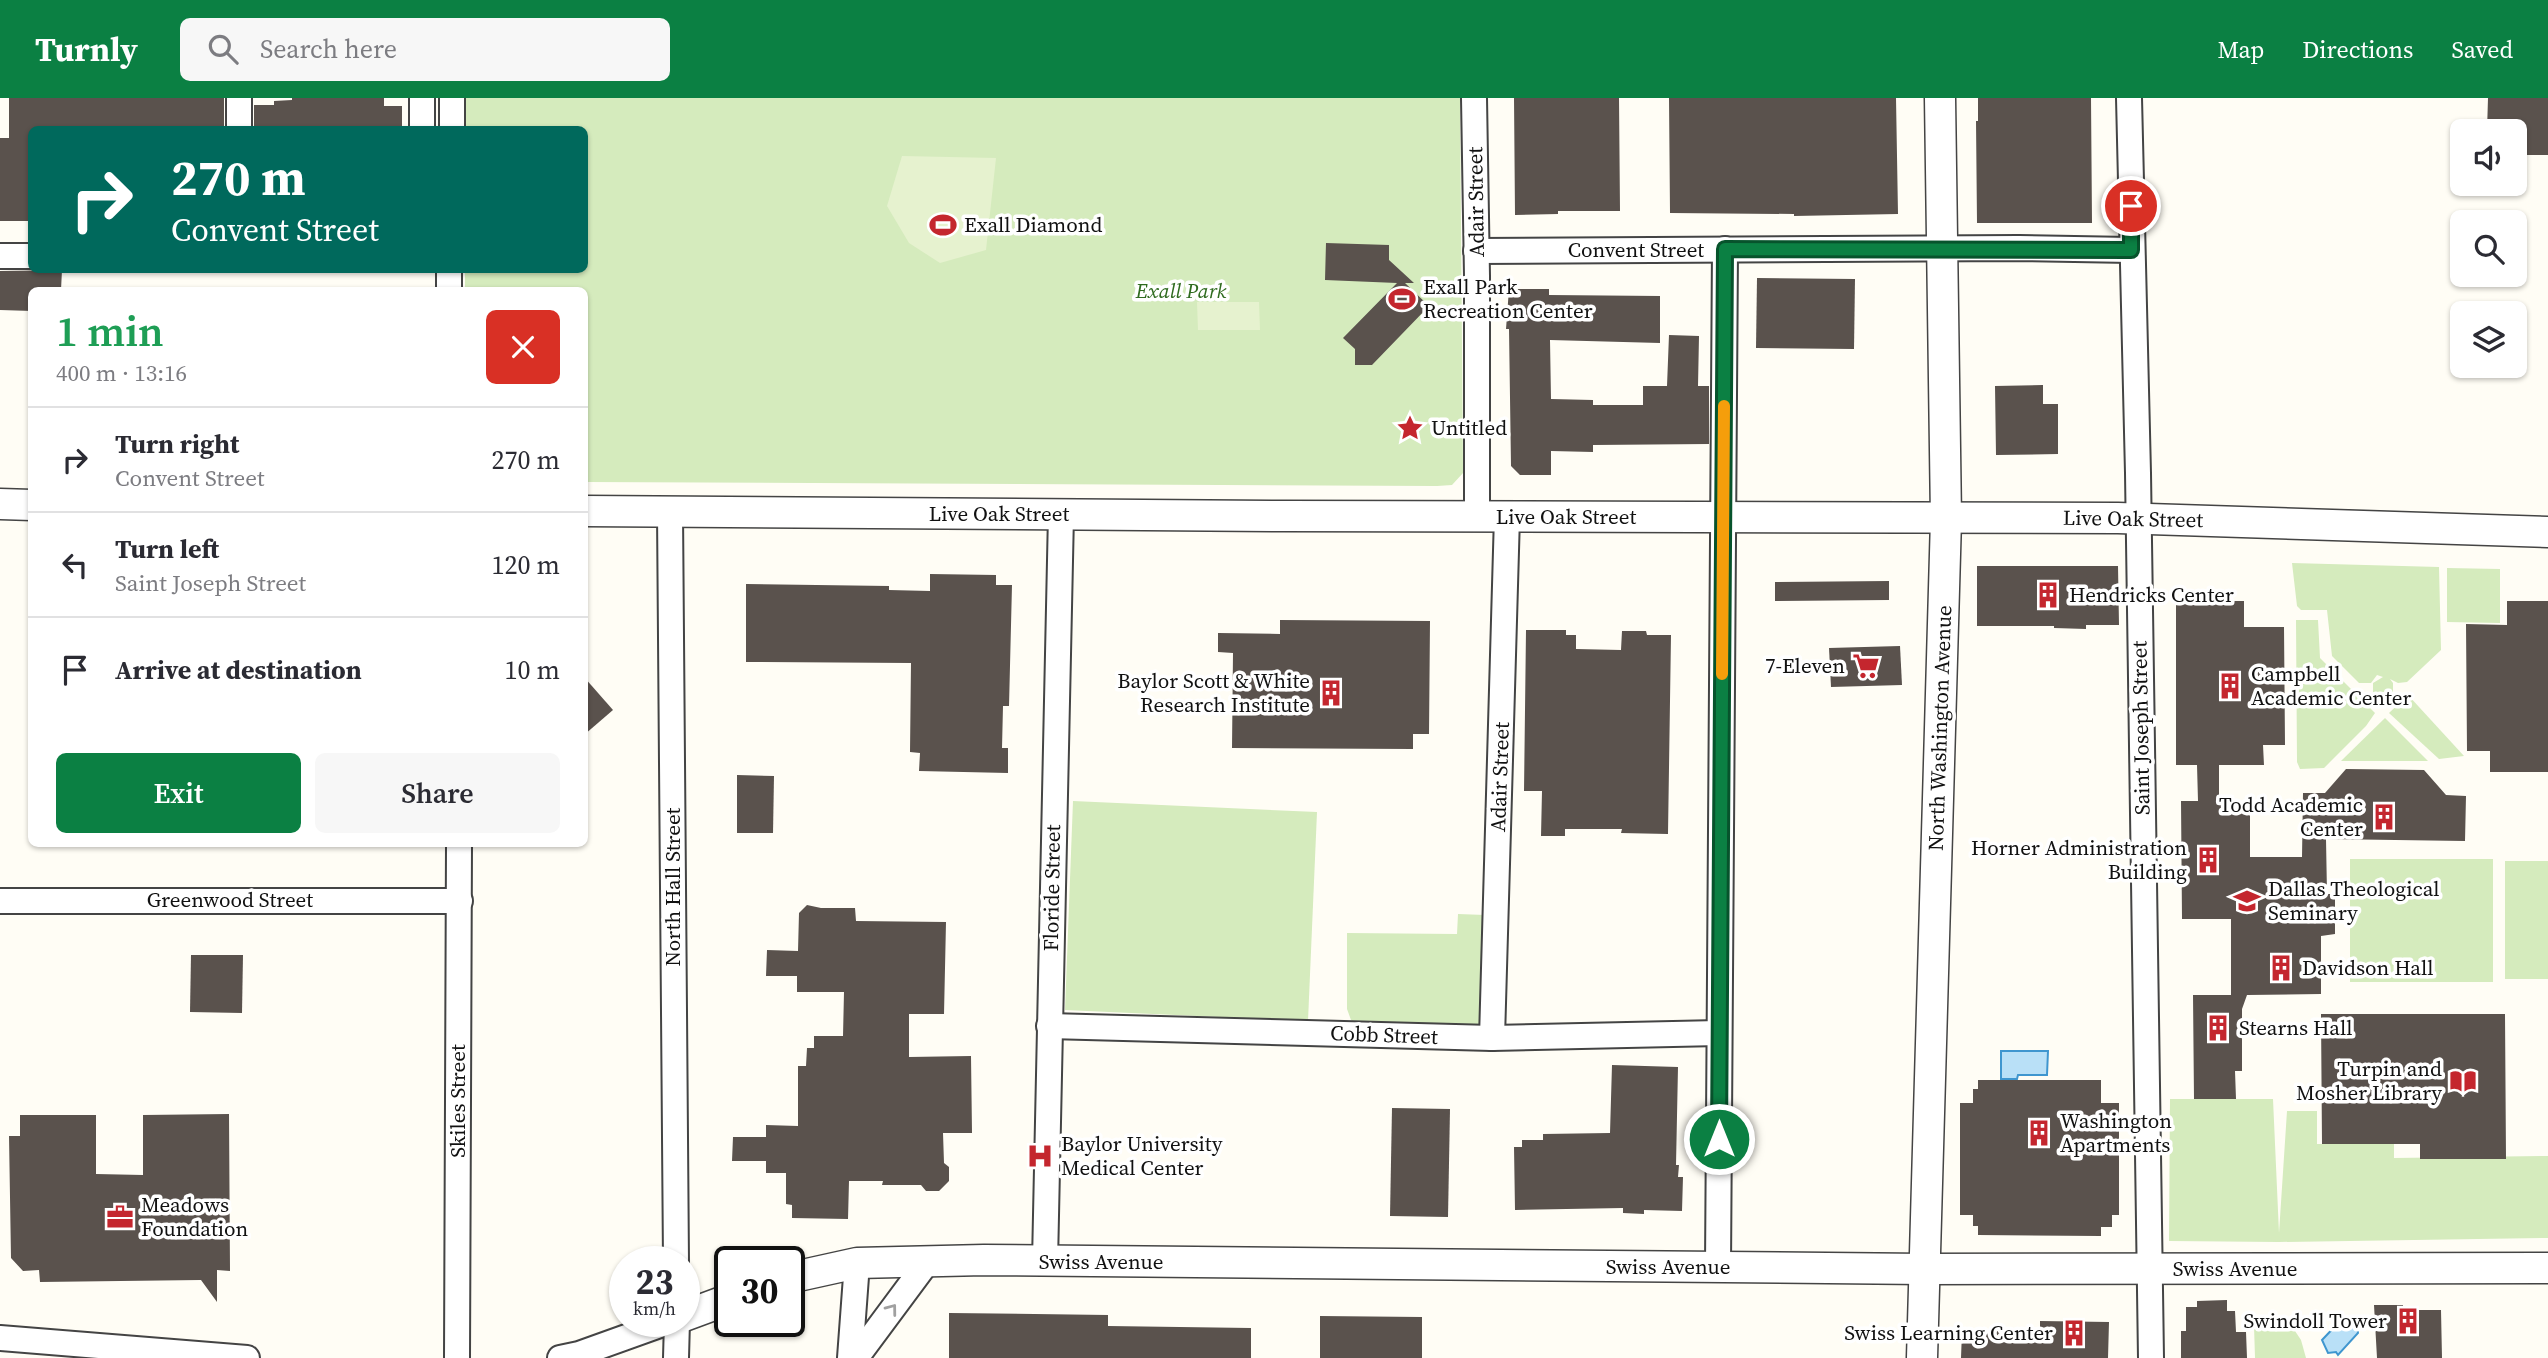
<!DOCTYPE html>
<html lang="en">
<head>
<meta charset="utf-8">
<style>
	body { margin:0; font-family:"Source Serif 4",serif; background:#f7f7f7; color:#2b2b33; height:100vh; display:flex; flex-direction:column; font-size:26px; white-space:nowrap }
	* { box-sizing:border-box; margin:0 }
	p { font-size:23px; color:#7c7c81 }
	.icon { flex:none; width:38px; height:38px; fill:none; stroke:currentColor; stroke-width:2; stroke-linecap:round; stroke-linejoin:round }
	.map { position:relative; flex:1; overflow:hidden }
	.details { position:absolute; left:28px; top:189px; width:560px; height:560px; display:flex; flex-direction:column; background:#fff; border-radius:10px; box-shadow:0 2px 5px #0004 }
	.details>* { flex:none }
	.banner { position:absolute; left:28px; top:28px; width:560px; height:147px; border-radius:10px; box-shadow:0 2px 5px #0004; background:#00695c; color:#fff; overflow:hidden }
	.fabs { position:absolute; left:2450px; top:21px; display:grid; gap:14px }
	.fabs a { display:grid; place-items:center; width:77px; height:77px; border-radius:10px; background:#fff; box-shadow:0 2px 5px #0004; font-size:35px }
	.speed { position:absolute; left:609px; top:1148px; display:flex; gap:14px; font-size:35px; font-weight:700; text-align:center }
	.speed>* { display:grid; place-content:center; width:91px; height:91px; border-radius:50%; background:#fff; box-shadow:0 2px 5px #0004; line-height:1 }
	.speed small { font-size:18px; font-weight:400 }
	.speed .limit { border:4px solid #111; border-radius:10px; background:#fff; color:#111 }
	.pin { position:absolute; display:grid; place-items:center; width:60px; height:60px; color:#fff; margin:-30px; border:4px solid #fff; border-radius:50%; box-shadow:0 2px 7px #0007 }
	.me { position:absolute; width:77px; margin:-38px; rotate:0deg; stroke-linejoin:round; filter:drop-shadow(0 0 5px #0008) }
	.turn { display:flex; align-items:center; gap:24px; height:147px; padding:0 28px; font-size:32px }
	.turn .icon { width:91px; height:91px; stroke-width:2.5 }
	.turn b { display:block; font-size:49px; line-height:60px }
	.round { display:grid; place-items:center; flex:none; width:74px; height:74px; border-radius:10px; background:#f7f7f7 }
	.headline { display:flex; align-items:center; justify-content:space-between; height:119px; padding:0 28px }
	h1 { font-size:42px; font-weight:600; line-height:52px; color:#1e9e55 }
	.button { display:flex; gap:14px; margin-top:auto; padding:14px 28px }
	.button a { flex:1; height:80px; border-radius:10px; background:#0b8043; color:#fff; font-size:28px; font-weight:600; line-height:80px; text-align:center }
	.button a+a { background:#f7f7f7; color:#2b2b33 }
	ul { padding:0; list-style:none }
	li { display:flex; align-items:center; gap:21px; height:105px; padding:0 28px; border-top:2px solid #e1e1e2 }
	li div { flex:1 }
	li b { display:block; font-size:26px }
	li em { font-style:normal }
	header { display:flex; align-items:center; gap:42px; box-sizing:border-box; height:98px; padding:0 35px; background:#0b8043; color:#fff }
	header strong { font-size:33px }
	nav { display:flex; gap:38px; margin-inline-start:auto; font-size:24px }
	.search { width:490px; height:63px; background:#f7f7f7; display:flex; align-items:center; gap:18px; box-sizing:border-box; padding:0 24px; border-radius:10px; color:#7c7c81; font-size:26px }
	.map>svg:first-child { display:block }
	.green { fill:#d5ebbd }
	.pitch { fill:#e6f2cf }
	.water { fill:#b9e0f7; stroke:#3f96cf; stroke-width:2 }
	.building { fill:#5a524d }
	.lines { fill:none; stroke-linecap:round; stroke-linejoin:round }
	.minor-casing { stroke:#444; stroke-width:28 }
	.tertiary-casing { stroke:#444; stroke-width:33 }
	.minor { stroke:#fff; stroke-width:24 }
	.tertiary { stroke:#fff; stroke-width:30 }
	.oneway { stroke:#a0a0a0 }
	.route-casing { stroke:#07532c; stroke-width:18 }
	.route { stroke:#0b8043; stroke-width:12 }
	.slow { stroke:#f59e0b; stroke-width:12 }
	.labels { text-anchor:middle; stroke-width:7; stroke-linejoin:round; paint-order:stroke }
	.street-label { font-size:21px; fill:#111; stroke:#fff }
	.poi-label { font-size:21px; fill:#111; stroke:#fff; text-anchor:start }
	.park-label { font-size:21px; font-style:italic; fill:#2f6b1f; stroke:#fff }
</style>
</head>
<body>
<header>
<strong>Turnly</strong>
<div class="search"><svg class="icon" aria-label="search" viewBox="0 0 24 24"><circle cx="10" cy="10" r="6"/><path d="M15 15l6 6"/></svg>Search here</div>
<nav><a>Map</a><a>Directions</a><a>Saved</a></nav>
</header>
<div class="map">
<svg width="2548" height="1260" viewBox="0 0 2548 1260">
	<rect width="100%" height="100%" fill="#fffdf5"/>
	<g class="green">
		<polygon points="465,0 1460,0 1463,375 1452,387 1437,388 585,384 584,192 465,192 465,172 584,172 584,32 465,31"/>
		<polygon points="2292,465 2439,469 2441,552 2407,584 2398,585 2390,581 2393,585 2393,594 2387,600 2379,600 2373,594 2373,585 2383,579 2377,577 2371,585 2359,585 2332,558 2327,512 2301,512 2297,508"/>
		<polygon points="2447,470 2500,471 2500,525 2447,524"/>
		<polygon points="2296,522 2318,522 2320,560 2375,615 2366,628 2324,670 2300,671 2297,664"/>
		<polygon points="2408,597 2464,658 2439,661 2389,615"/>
		<polygon points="2385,620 2428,663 2341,663"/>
		<polygon points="1073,703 1317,714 1308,923 1065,912"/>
		<rect x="2350" y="761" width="143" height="123"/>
		<rect x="2505" y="763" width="43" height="118"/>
		<polygon points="1458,816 1485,817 1485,929 1357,926 1351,922 1347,911 1347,835 1457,836"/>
		<polygon points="2170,1001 2273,1001 2279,1135 2287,1013 2317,1013 2317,1046 2394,1046 2394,1060 2548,1058 2548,1140 2279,1144 2169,1143"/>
		<polygon points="2274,1224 2291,1227 2301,1242 2306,1260 2255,1260 2254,1228"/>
	</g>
	<g class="pitch">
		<polygon points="902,58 996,60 986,152 940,165 909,145 887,108"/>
		<polygon points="1197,204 1259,204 1260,232 1198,232"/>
	</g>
	<g class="water">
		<polygon points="2001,953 2048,953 2047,977 2018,977 2017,981 2001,981"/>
		<polygon points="2343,1220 2356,1224 2358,1235 2338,1257 2336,1254 2328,1255 2322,1242"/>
	</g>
	<g class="building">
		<polygon points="9,0 224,0 224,31 32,32 32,123 0,123 0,40 9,40"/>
		<polygon points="292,0 384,0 384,8 402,8 402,32 254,30 254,7 274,7 274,3 292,2"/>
		<polygon points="1514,0 1619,0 1620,113 1558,113 1558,116 1515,117"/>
		<polygon points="1669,0 1896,0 1898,116 1794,118 1794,116 1670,115"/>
		<polygon points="1978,0 2091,0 2092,125 1977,125 1976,23 1978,23"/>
		<polygon points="2488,0 2548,0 2548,57 2515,57 2515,33 2487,33"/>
		<polygon points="1326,145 1389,147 1389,162 1414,185 1405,185 1429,208 1372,267 1355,267 1355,251 1343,240 1397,185 1325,182"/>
		<polygon points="62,172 61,192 32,192 32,213 0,212 0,173"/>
		<polygon points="1757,180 1855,181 1854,251 1756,250"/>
		<polygon points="1509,191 1549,191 1549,197 1660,198 1660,245 1550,242 1551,301 1593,302 1593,307 1643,307 1643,288 1667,288 1669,237 1699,238 1698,288 1709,288 1709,346 1593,347 1593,354 1551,353 1551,377 1520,377 1511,368 1509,231 1506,231"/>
		<polygon points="2043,287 2043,306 2058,306 2058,356 1996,357 1995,288"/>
		<polygon points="1977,468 2118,468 2119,527 2086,527 2086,531 2054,530 2054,528 1977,528"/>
		<polygon points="930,476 996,477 996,487 1012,487 1009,608 1003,608 1002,650 1008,650 1008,675 919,673 920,655 910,654 911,565 746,564 746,486 889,488 889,492 930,493"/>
		<polygon points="1889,483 1889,502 1775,503 1775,484"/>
		<polygon points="2176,503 2244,503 2244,529 2284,529 2285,647 2263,647 2264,667 2219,667 2219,703 2250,703 2250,759 2302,759 2303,695 2325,695 2346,671 2424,672 2446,697 2466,698 2465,743 2326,741 2327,796 2335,796 2335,836 2321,838 2321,896 2247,897 2242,911 2242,973 2235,973 2236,1001 2194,1001 2193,897 2231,897 2231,821 2182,821 2181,703 2198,703 2197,667 2176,667"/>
		<polygon points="2507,503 2548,503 2548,674 2490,674 2490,653 2467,653 2466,526 2507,527"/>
		<polygon points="1280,522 1430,523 1429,636 1413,636 1413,651 1232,650 1233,555 1218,554 1218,535 1280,536"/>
		<polygon points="1526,532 1566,532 1566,537 1576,537 1576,551 1621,552 1622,533 1646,533 1647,537 1671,537 1668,736 1621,735 1622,731 1565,731 1565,738 1541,738 1542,693 1524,693"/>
		<polygon points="1900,548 1902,587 1831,589 1829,550"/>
		<polygon points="584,579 613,612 584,637"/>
		<polygon points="737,677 774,678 773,735 737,735"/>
		<polygon points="807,807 821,810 855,810 856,823 946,824 944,916 909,916 909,959 971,958 972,1035 943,1035 944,1065 949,1069 949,1083 939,1093 926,1093 921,1087 882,1087 883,1083 849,1083 848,1121 792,1120 792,1107 786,1106 786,1075 766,1075 766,1063 732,1063 733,1039 766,1039 766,1027 798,1028 798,968 806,968 807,950 814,950 814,938 843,938 844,894 797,894 797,878 766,878 767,852 798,853 799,815"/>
		<polygon points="191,857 243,857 242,915 190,914"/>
		<polygon points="2321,916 2505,916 2506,1061 2420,1061 2420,1046 2322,1046"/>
		<polygon points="1612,967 1678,969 1676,1067 1679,1067 1678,1079 1683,1079 1682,1113 1644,1112 1644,1116 1623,1115 1623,1110 1515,1112 1514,1049 1522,1049 1522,1042 1543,1042 1543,1036 1610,1035"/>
		<polygon points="1978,982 2101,982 2101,1005 2119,1005 2119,1117 2112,1117 2112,1129 2101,1129 2101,1138 1978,1137 1978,1128 1973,1128 1973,1117 1960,1117 1960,1005 1973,1005 1973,991 1978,991"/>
		<polygon points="1392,1010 1450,1011 1448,1119 1390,1118"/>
		<polygon points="229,1016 230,1173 217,1172 217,1204 201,1182 40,1184 39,1172 23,1173 11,1160 9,1038 20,1038 20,1017 96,1017 96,1076 143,1077 143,1017"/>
		<polygon points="2227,1202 2227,1213 2235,1213 2236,1234 2246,1234 2247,1260 2181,1260 2181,1233 2186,1233 2186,1209 2197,1209 2197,1203"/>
		<polygon points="2374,1207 2403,1207 2403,1212 2441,1212 2442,1260 2377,1260"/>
		<polygon points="949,1215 1108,1217 1108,1228 1251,1230 1251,1260 949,1260"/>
		<polygon points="1320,1218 1422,1219 1422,1260 1320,1260"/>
		<polygon points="2040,1223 2109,1224 2108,1260 1961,1260 1962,1233 2040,1232"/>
	</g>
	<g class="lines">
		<g class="minor-casing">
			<g id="minor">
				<polyline points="422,0 422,32"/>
				<polyline points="1474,0 1477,178 1477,418"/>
				<polyline points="2129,0 2138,375 2151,1260"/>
				<polyline points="239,32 239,0"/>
				<polyline points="452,32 452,0"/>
				<polyline points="1476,153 2019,150 2131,152"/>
				<polyline points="0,158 32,158"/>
				<polyline points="449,172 449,192"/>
				<polyline points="670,414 676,1164"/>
				<polyline points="0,803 460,803"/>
				<polyline points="1049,928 1492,940 1719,935"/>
				<polyline points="1492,940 1507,418"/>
				<polyline points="1045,1164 1061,416"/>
				<polyline points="1718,1169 1725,151"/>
				<polyline points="0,1240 247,1260"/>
				<polyline points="457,1260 459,746"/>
				<polyline points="560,1260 579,1256 671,1223"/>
				<polyline points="676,1260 677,1223"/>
				<polyline points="850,1260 857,1165"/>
				<polyline points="856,1260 928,1163"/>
			</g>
		</g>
		<g class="tertiary-casing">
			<g id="tertiary">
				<polyline points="0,406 32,407"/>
				<polyline points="584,413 1285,418 2118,420 2548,434"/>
				<polyline points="789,1180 857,1165 984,1162 1925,1171 2548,1170"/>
				<polyline points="684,1218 730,1201"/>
				<polyline points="1922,1260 1946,421 1940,0"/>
			</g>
		</g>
		<use href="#minor" class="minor"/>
		<use href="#tertiary" class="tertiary"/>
	</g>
	<defs><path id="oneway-chevron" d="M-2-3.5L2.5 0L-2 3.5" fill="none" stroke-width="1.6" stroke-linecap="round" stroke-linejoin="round" transform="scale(1.75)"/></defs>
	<use class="oneway" href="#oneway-chevron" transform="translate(892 1211) rotate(-53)"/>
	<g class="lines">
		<g class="route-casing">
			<polyline id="route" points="1719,1041 1725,151 2131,152 2131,108"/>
		</g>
		<use href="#route" class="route"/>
		<polyline class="slow" points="1722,576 1724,308"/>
	</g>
	<defs>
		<g id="stadium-bare" transform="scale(2.1)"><path d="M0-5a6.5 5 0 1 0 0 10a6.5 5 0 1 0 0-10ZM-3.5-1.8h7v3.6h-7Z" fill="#c4262e" stroke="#fff" stroke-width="2.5" paint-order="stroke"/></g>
		<g id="sight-bare" transform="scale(2.1)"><path d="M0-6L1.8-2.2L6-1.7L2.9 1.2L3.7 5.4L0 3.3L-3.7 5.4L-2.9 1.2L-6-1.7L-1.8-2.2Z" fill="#c4262e" stroke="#fff" stroke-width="2.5" paint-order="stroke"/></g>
		<g id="building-bare" transform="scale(2.1)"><path d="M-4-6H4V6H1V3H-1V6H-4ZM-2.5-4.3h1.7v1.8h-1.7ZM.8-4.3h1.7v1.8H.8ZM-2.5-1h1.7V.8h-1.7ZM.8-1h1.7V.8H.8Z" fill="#c4262e" stroke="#fff" stroke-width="2.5" paint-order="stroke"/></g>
		<g id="supermarket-bare" transform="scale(2.1)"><path d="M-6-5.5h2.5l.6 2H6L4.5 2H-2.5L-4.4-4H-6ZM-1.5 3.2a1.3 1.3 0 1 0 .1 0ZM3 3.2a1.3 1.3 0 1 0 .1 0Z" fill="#c4262e" stroke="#fff" stroke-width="2.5" paint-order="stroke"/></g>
		<g id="university-bare" transform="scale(2.1)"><path d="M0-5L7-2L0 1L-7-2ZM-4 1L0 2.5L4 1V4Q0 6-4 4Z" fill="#c4262e" stroke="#fff" stroke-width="2.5" paint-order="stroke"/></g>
		<g id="library-bare" transform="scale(2.1)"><path d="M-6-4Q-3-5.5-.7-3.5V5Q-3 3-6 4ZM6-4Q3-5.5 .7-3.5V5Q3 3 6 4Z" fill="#c4262e" stroke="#fff" stroke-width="2.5" paint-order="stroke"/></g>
		<g id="hospital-bare" transform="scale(2.1)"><path d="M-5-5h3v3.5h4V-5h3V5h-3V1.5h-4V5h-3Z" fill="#c4262e" stroke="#fff" stroke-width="2.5" paint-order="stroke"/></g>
		<g id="office-bare" transform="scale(2.1)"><path d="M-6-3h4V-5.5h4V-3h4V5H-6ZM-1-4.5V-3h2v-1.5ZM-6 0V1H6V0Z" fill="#c4262e" stroke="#fff" stroke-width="2.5" paint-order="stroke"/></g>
	</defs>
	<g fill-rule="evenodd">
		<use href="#stadium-bare" x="943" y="127"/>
		<use href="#stadium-bare" x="1402" y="201"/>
		<use href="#sight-bare" x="1410" y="330"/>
		<use href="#building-bare" x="2048" y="497"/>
		<use href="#supermarket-bare" x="1866" y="568"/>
		<use href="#building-bare" x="2230" y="588"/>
		<use href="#building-bare" x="1331" y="595"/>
		<use href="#building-bare" x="2384" y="719"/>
		<use href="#building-bare" x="2208" y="762"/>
		<use href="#university-bare" x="2247" y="803"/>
		<use href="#building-bare" x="2281" y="870"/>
		<use href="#building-bare" x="2218" y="930"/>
		<use href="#library-bare" x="2463" y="983"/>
		<use href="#building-bare" x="2039" y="1035"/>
		<use href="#hospital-bare" x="1040" y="1058"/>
		<use href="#office-bare" x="120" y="1119"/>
		<use href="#building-bare" x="2408" y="1223"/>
		<use href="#building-bare" x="2074" y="1235"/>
	</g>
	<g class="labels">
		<g class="street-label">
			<text transform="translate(1476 104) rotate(-91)" y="7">Adair Street</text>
			<text x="1636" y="159">Convent Street</text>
			<text x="999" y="423">Live Oak Street</text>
			<text x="1566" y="426">Live Oak Street</text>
			<text transform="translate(2133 421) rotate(1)" y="7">Live Oak Street</text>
			<text transform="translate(1940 630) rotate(-88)" y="7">North Washington Avenue</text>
			<text transform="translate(2141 630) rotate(-91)" y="7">Saint Joseph Street</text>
			<text transform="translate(1500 679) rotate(-88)" y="7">Adair Street</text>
			<text transform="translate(673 789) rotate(-90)" y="7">North Hall Street</text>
			<text transform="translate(1052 790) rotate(-89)" y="7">Floride Street</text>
			<text x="230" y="809">Greenwood Street</text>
			<text transform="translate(1384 937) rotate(2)" y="7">Cobb Street</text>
			<text transform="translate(458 1003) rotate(-90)" y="7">Skiles Street</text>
			<text x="1101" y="1171">Swiss Avenue</text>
			<text x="1668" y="1176">Swiss Avenue</text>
			<text x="2235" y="1178">Swiss Avenue</text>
		</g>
		<g class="poi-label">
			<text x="964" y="134">Exall Diamond</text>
			<text x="1423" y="196">Exall Park<tspan x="1423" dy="24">Recreation Center</tspan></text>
			<text x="1431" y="337">Untitled</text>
			<text x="2069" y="504">Hendricks Center</text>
			<text x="1845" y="575" text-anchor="end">7-Eleven</text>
			<text x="2251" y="583">Campbell<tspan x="2251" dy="24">Academic Center</tspan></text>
			<text x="1310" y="590" text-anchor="end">Baylor Scott &amp; White<tspan x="1310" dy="24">Research Institute</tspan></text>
			<text x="2363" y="714" text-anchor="end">Todd Academic<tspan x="2363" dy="24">Center</tspan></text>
			<text x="2187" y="757" text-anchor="end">Horner Administration<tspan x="2187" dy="24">Building</tspan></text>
			<text x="2268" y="798">Dallas Theological<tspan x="2268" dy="24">Seminary</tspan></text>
			<text x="2302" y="877">Davidson Hall</text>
			<text x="2239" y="937">Stearns Hall</text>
			<text x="2442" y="978" text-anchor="end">Turpin and<tspan x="2442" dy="24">Mosher Library</tspan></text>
			<text x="2060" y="1030">Washington<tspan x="2060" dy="24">Apartments</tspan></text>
			<text x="1061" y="1053">Baylor University<tspan x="1061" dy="24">Medical Center</tspan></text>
			<text x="141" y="1114">Meadows<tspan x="141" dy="24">Foundation</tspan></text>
			<text x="2387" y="1230" text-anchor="end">Swindoll Tower</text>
			<text x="2053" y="1242" text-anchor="end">Swiss Learning Center</text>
		</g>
		<g class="park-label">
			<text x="1181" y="200">Exall Park</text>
		</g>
	</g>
</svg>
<div class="fabs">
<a><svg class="icon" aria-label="sound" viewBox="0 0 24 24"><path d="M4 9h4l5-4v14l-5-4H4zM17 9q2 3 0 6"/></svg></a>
<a><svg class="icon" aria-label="search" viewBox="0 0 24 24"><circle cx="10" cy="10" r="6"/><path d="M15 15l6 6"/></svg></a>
<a><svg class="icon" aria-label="layers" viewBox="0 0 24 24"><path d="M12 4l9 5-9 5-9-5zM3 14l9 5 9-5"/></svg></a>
</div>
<div class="speed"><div>23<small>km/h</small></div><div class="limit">30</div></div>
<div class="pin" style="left:2131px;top:108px;background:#d93025"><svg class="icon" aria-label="arrive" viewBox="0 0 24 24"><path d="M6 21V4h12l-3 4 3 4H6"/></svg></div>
<svg class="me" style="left:1719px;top:1041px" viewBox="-20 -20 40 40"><circle r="17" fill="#0b8043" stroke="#fff" stroke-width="3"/><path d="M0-11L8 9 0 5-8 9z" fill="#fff"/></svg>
<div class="banner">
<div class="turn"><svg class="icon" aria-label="right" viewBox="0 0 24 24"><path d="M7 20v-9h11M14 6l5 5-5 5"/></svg><div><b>270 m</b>Convent Street</div></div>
</div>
<section class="details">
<div class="headline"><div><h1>1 min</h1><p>400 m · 13:16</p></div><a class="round" style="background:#d93025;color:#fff"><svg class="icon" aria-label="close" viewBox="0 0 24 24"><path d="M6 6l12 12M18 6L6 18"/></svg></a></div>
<ul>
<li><svg class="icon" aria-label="right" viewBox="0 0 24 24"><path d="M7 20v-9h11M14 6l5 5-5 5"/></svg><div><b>Turn right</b><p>Convent Street</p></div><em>270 m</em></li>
<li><svg class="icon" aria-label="left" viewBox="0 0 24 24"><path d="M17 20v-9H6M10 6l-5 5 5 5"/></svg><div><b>Turn left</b><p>Saint Joseph Street</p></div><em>120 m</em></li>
<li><svg class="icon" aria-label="arrive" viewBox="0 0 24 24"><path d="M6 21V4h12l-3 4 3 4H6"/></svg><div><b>Arrive at destination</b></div><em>10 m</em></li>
</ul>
<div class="button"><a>Exit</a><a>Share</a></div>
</section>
</div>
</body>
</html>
